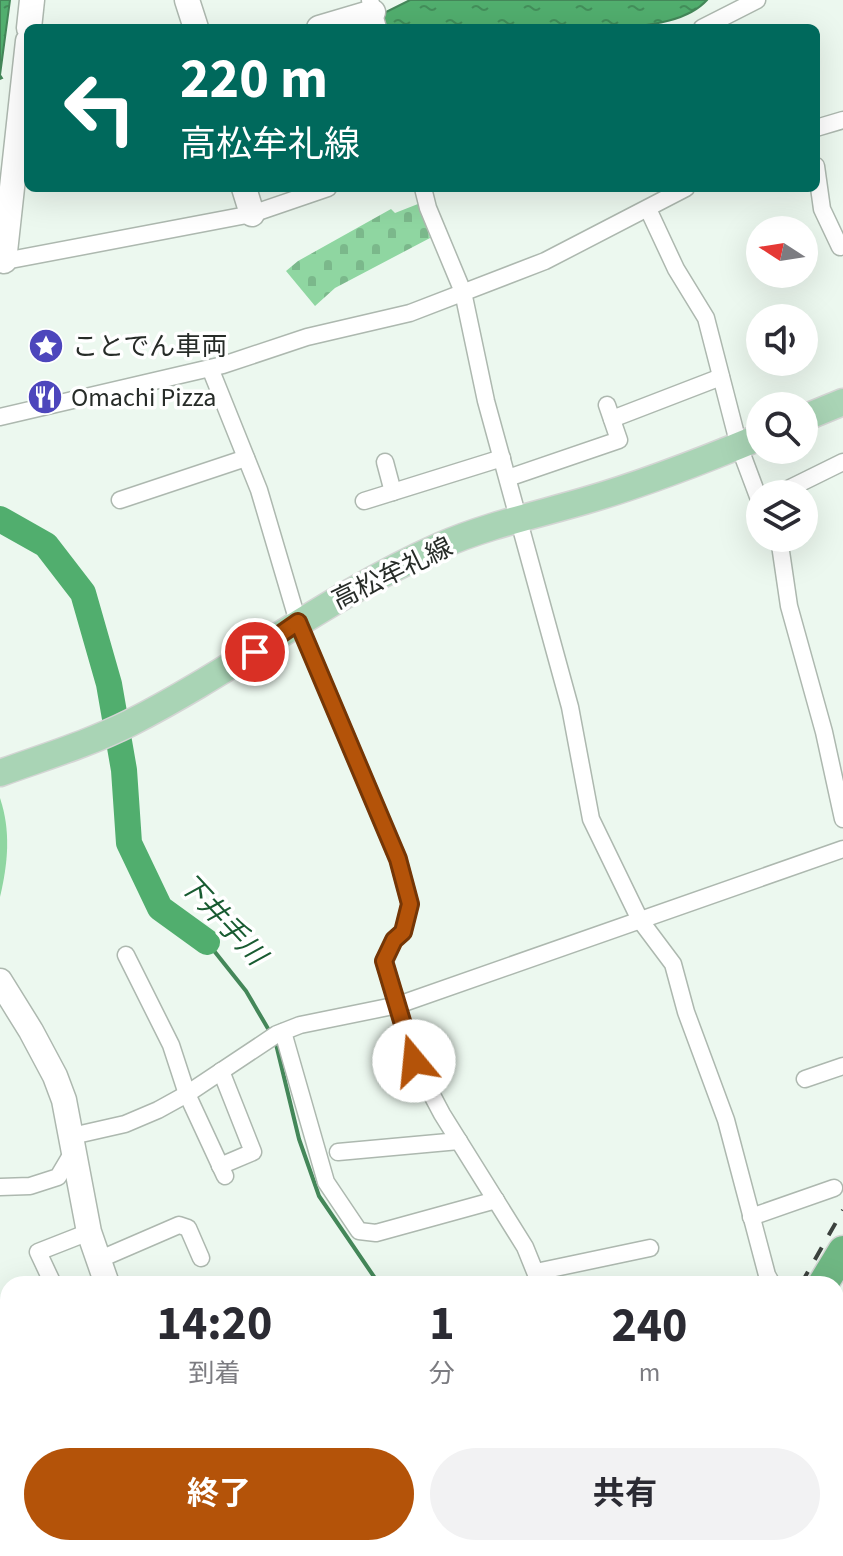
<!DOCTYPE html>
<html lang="ja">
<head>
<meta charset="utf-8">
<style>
	body { margin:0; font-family:"Source Sans 3","Noto Sans JP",sans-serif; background:#f2f2f3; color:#2b2b33; height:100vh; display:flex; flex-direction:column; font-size:30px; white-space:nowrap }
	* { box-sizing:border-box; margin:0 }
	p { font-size:26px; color:#7c7c81 }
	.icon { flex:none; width:44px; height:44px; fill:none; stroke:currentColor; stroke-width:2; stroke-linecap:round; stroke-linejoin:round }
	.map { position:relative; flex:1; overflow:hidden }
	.side { position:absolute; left:0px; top:1276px; width:844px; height:280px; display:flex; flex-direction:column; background:#fff; border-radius:24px 24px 0 0; box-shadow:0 8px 32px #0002 }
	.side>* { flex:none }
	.banner { position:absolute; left:24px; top:24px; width:796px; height:168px; border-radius:12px; box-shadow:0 8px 32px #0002; background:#00695c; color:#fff; overflow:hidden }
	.needle { width:52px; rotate:282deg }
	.fabs { position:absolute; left:746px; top:216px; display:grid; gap:16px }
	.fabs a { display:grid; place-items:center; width:72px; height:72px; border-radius:50%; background:#fff; box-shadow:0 8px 32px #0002; font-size:40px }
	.pin { position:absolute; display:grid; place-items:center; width:68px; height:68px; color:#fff; margin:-34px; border:4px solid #fff; border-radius:50%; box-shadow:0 2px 8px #0007 }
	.me { position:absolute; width:88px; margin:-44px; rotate:343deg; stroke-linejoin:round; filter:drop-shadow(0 0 6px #0008) }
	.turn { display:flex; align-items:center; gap:28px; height:168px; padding:0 24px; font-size:36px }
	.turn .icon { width:104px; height:104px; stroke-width:2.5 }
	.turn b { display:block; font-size:56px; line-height:68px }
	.eta { display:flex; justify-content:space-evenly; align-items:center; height:136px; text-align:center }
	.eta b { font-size:48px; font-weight:700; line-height:56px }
	.action { display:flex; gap:16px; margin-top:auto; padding:16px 24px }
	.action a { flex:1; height:92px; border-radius:48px; background:#b45309; color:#fff; font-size:32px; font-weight:700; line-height:92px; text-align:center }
	.action a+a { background:#f2f2f3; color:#2b2b33 }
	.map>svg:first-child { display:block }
	.green { fill:#8fd6a1 }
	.cemetery { fill:url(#cemetery-stones) }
	.water { fill:url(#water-ripples); stroke:#448759; stroke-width:2 }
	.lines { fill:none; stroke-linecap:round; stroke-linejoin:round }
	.stream { stroke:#448759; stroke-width:4 }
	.river { stroke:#51ae6e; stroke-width:26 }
	.street-casing { stroke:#adb8af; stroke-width:19 }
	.secondary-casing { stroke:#adb8af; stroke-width:27 }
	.primary-casing { stroke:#d4d5d4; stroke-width:29 }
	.highway-casing { stroke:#d4d5d4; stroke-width:33 }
	.street { stroke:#fff; stroke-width:16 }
	.secondary { stroke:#fff; stroke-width:24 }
	.primary { stroke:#a9d4b5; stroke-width:26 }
	.highway { stroke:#6fb783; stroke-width:30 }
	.rail { stroke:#3c423e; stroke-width:4; stroke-dasharray:14 14; stroke-linecap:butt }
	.route-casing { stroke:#753606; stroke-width:20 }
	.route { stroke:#b45309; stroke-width:14 }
	.labels { text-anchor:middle; stroke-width:7; stroke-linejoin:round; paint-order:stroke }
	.poi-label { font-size:26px; fill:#272c28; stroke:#fff; text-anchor:start }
	.street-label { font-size:26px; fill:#272c28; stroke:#fff }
	.water-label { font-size:28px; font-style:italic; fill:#185b31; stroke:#fff }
</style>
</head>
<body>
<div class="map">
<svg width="843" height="1556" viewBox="0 0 843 1556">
	<defs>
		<pattern id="cemetery-stones" width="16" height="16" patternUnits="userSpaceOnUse" patternTransform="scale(2)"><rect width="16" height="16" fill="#8fd6a1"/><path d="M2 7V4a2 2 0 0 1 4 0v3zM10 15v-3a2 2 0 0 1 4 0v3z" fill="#7bb88b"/></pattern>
		<pattern id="water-ripples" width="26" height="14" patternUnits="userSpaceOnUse" patternTransform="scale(2)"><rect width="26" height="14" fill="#51ae6e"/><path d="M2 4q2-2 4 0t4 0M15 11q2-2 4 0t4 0" fill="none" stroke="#438e5a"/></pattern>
	</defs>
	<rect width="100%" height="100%" fill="#ecf8ef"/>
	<path class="green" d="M0 798C11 831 8 863 0 897Z"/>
	<polygon class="cemetery" points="423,202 423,214 430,238 335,288 315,306 286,271 298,261 391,209 395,213"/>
	<g class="water">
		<polygon points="0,0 10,0 0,75 2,78 0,79"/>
		<path d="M410 0H707C688 21 651 25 625 28H386L383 21 386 12Z"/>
	</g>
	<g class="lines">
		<g class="stream">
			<polyline points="207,942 246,991 270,1032"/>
			<polyline points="275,1040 299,1139 319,1196 379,1284"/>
			<polyline points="538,1548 553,1556"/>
		</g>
		<polyline class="river" points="0,519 46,545 83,593 109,684 124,770 129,843 160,908 207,942"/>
		<g class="street-casing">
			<g id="street">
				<polyline points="370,0 378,28"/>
				<polyline points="702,28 757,0"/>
				<polyline points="816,128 843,120"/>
				<polyline points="816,166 822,209 840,247"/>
				<polyline points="423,188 428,208 463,292 486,401 570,707 591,819 640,920 673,964 686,1012 726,1120 767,1275 772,1284"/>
				<polyline points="648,209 676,269 706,318 739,446 760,502"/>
				<polyline points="0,262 252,214 328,188"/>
				<polyline points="210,368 259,490 298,622 398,859 410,904 403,932 394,940 384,961 414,1061 442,1114 525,1247 540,1284"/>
				<polyline points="0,417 223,365 307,337 410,313 545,261 686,188"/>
				<polyline points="612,419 721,377"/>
				<polyline points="385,462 393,492"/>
				<polyline points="508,478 619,440 607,405"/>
				<polyline points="778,494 843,462"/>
				<polyline points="120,500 246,458"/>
				<polyline points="364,501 502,458"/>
				<polyline points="779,538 789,606 824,732 843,819"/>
				<polyline points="126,955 171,1045 187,1094 225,1176"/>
				<polyline points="283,1032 326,1182 359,1231 376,1233 496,1200"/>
				<polyline points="805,1079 843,1066"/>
				<polyline points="72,1136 125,1124 158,1110 187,1094 277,1034 300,1025 398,1005 843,849"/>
				<polyline points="338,1152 459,1141"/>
				<polyline points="220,1166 253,1152 221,1071"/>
				<polyline points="0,1187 30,1186 58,1177 74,1150"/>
				<polyline points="751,1217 834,1188"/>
				<polyline points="98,1260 179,1225 188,1228 201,1258"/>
				<polyline points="536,1272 650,1248"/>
				<polyline points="53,1284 38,1252 89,1232"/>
				<polyline points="836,1482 843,1481"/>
				<polyline points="0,1533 8,1544"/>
				<polyline points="459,1548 460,1556"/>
				<polyline points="721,1556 725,1548"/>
			</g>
		</g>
		<g class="secondary-casing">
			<g id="secondary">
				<polyline points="187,0 196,28"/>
				<polyline points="29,28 32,0"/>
				<polyline points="319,28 373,12"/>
				<polyline points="244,188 252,214"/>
				<polyline points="4,261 28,41"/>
				<polyline points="0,981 31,1031 55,1076 64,1100 89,1232 107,1284"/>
				<polyline points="210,1556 253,1548"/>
			</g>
		</g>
		<g class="primary-casing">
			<g id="primary">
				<polyline points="804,418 843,402"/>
				<path d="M0 773C44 757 88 744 130 723 236 669 330 595 440 546 485 526 536 515 584 501 644 484 702 461 760 437"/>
			</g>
		</g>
		<g class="highway-casing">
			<g id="highway">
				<polyline points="823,1284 843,1251"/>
				<polyline points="671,1556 675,1548"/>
			</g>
		</g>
		<use href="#street" class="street"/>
		<use href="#secondary" class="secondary"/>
		<use href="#primary" class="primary"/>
		<use href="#highway" class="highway"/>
		<g class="rail">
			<polyline points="801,1284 843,1210"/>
			<polyline points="836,1376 843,1368"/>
			<polyline points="649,1556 654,1548"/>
			<polyline points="695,1556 700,1548"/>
		</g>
	</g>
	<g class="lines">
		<g class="route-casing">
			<polyline id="route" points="255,652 298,622 398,859 410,904 403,932 394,940 384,961 414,1061"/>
		</g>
		<use href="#route" class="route"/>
	</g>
	<defs>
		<g id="sight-disc" transform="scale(1.8)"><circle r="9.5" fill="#4d46bc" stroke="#fff"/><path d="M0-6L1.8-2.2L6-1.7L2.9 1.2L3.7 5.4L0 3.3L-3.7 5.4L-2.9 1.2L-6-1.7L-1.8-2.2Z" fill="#fff"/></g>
		<g id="restaurant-disc" transform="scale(1.8)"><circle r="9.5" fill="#4d46bc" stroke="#fff"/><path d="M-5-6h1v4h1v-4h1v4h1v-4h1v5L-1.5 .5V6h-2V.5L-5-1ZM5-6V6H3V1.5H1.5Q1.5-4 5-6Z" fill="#fff"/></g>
	</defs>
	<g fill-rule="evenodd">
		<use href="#sight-disc" x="46" y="346"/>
		<use href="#restaurant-disc" x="45" y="397"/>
	</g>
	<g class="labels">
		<g class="poi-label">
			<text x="72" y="355">ことでん車両</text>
			<text x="71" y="406">Omachi Pizza</text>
		</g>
		<g class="street-label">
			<text transform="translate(392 573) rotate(-26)" y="9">高松牟礼線</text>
		</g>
		<g class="water-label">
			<text transform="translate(223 919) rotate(47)" y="10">下井手川</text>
		</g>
	</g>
</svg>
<div class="fabs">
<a><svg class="needle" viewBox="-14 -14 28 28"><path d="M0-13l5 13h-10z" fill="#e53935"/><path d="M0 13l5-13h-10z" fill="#7c7c81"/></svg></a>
<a><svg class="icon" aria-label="sound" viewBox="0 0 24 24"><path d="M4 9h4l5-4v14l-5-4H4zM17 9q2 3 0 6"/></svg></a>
<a><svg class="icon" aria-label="search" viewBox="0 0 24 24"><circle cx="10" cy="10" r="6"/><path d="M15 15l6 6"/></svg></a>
<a><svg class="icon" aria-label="layers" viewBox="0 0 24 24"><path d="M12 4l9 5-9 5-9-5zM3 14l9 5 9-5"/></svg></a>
</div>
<div class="pin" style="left:255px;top:652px;background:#d93025"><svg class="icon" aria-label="arrive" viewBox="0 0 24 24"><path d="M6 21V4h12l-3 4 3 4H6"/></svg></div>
<svg class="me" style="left:414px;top:1061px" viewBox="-20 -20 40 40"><circle r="19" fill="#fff"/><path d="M0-13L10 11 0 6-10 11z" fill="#b45309"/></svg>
<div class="banner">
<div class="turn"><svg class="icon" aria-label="left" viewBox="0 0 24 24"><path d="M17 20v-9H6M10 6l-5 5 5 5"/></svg><div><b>220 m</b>高松牟礼線</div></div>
</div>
<section class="side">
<div class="eta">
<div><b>14:20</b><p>到着</p></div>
<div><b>1</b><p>分</p></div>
<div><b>240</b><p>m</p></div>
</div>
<div class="action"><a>終了</a><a>共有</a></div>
</section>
</div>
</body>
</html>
